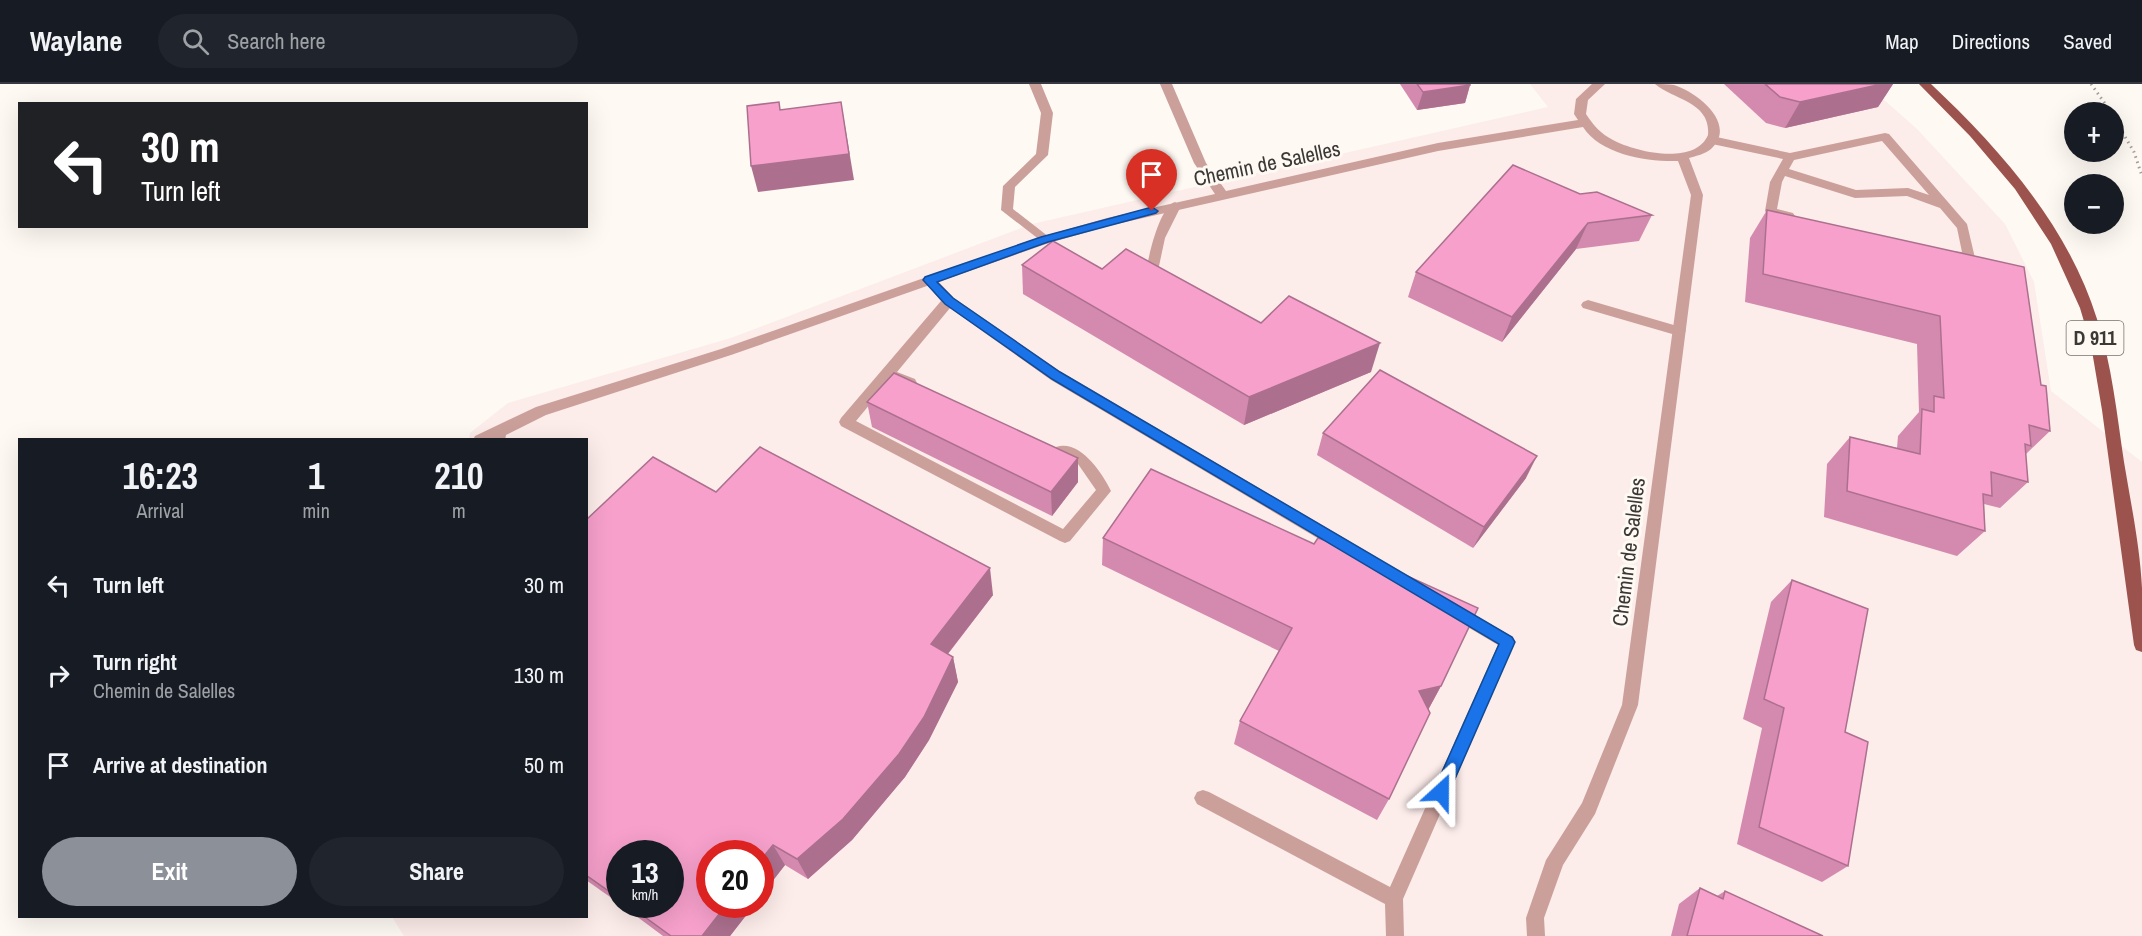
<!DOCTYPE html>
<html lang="en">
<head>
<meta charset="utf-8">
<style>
	body { margin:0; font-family:"Archivo Narrow",sans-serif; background:#20242c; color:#f1f3f6; height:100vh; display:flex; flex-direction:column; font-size:22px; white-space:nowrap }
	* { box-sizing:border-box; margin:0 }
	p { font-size:20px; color:#9ea1a6 }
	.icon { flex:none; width:33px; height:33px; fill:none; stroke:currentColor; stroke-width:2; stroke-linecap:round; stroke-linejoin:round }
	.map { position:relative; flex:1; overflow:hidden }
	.sheet { position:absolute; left:18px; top:354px; width:570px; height:480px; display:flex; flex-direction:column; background:#171b24; border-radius:0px; box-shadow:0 6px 24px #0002 }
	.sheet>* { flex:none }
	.banner { position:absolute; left:18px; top:18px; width:570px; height:126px; border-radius:0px; box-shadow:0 6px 24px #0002; background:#202124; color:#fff; overflow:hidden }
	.buttons { position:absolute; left:2064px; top:18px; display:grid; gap:12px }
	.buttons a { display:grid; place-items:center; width:60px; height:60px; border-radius:50%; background:#171b24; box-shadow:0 6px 24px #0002; font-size:30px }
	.speed { position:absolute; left:606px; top:756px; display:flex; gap:12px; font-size:30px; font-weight:700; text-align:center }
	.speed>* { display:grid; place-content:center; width:78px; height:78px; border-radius:50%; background:#171b24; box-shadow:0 6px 24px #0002; line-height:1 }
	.speed small { font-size:15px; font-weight:400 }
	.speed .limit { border:9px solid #d22; background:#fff; color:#111 }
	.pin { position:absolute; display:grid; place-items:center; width:51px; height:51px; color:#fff; margin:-62px -26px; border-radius:50% 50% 50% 0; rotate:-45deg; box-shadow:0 0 6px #0007 }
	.pin .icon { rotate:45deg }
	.me { position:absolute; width:66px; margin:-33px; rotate:24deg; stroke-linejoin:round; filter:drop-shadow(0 0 4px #0008) }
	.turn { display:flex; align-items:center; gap:21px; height:126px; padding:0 24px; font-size:27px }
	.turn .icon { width:78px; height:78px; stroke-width:2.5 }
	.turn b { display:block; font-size:42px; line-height:51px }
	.eta { display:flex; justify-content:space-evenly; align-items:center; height:102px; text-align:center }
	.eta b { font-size:36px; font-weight:800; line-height:42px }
	.cta { display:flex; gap:12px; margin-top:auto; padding:12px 24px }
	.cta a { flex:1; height:69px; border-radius:36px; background:#8c9099; color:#fff; font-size:24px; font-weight:800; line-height:69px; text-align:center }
	.cta a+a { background:#20242c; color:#f1f3f6 }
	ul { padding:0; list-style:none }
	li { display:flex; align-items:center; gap:18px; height:90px; padding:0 24px }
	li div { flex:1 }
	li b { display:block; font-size:22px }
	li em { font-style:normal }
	header { display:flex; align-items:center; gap:36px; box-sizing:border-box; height:84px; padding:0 30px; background:#171b24; border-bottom:2px solid #363941 }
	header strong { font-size:28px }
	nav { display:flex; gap:33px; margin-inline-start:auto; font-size:21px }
	.search { width:420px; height:54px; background:#20242c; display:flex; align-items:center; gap:15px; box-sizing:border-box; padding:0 21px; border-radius:33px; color:#9ea1a6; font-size:22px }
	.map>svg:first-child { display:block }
	.commercial { fill:#fcecea; fill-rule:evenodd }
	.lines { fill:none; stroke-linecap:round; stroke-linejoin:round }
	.path { stroke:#a39f9a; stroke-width:3; stroke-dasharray:1.5 4; stroke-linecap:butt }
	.service { fill:#cba09b; fill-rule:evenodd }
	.minor { fill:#cba09b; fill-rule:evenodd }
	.primary { fill:#9c534d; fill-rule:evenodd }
	.wall { fill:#d48aaf }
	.shaded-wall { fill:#ac708e }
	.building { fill:#f6a0cb; stroke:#ac708e; stroke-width:1.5 }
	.route { fill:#1a73e8; stroke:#114b97; stroke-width:1.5 }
	.labels { text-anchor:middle; stroke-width:6; stroke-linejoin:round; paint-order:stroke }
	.shield { fill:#fef9f3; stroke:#76726e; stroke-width:1.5 }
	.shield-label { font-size:20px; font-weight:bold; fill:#3b3835 }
	.street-label { font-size:21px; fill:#3b3835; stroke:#fef9f3 }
</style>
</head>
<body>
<header>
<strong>Waylane</strong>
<div class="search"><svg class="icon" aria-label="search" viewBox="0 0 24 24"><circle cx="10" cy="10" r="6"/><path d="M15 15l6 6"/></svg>Search here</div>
<nav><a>Map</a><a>Directions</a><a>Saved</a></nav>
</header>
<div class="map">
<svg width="2142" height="852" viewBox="0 0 2142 852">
	<rect width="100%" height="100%" fill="#fef9f3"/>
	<path class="commercial" d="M1530 0H1866L1917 45 2005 140 2034 198 2051 307 2142 378V852H404L392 833 586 832V356L469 355 470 349 508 319 731 254 1032 140 1548 23ZM620 770H670V820H620ZM710 770H760V820H710Z"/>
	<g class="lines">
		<g class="path">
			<polyline points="2091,0 2111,28"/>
			<polyline points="2114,34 2134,68 2142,92"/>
		</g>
		<g class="service">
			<polygon points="1029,0 1041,0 1053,29 1048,71 1015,103 1013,125 1049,153 1051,156 1049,159 1045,160 1001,126 1003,102 1036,70 1041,29"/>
			<path d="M1885 49 1889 50 1967 140 1975 174 1973 177 1969 178 1949 173 1947 170 1949 167 1962 168 1957 144 1940 124 1907 112 1855 114 1785 92 1782 98 1777 125 1793 129 1795 132 1789 136 1767 130 1765 127 1770 98 1783 75 1712 60 1706 56 1712 52 1790 69ZM1882 57 1929 111 1908 104 1856 106 1789 85 1794 76Z"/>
			<path d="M1175 118 1181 122 1165 154 1159 182 1157 185H1149L1147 182C1150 167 1160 123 1175 118Z"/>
			<path d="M929 192 934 193 954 214 1061 288 1378 474 1381 479 1378 484 1373 485 1368 484 1051 296 950 224 897 288 915 295 917 299 915 303 910 304 890 296 856 337 1063 445 1096 406 1078 380 1056 371 1054 367 1056 363C1080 355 1102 389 1111 407L1070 457 1065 459 1060 457 841 342 839 338 841 334 941 217 923 196Z"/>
			<polygon points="1588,216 1684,244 1686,247 1679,252 1583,224 1581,221 1583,218"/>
			<polygon points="1455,520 1513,553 1515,558 1403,815 1404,852 1386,852 1385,820 1197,720 1194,714 1197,708 1203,706 1209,708 1390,803 1498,561 1449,532 1447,527 1449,522"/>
		</g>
		<path class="minor" d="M1160 0H1172L1206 79 1226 107 1438 59 1578 36 1574 30 1576 15 1592 0H1605L1588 16 1586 30C1593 41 1601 50 1613 56 1635 68 1695 82 1708 51 1711 18 1674 16 1655 0 1662 0 1668 0 1674 1 1697 8 1738 40 1711 65 1705 70 1696 72 1689 74L1703 111 1638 621 1595 730 1563 781 1544 834 1545 852H1527L1526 834 1546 776 1582 719 1622 621 1691 111 1678 77C1648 78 1601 71 1583 43L1438 67 1108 142 1049 159 731 271 546 331 506 351 505 356H473L475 352 536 323 721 265 1041 153 1107 134 1215 110 1194 79Z"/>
		<path class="primary" d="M1919 0H1931C2001 66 2068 142 2097 235 2112 281 2117 331 2124 378 2131 420 2140 463 2142 504 2142 526 2142 547 2142 568L2136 566 2134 561 2102 326 2091 261 2080 224 2051 160 2015 105 1970 52Z"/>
	</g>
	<g class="wall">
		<polygon points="1400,0 1470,0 1470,1 1465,19 1417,26"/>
		<polygon points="1724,0 1893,0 1878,23 1785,44 1766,39"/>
		<polygon points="1580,110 1652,131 1639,157 1576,165 1502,258 1408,213 1416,188"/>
		<polygon points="1767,126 2024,183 2041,301 2050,347 2026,370 2028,398 2000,424 1984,420 1985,447 1957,472 1824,433 1827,380 1850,353 1897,364 1898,352 1919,328 1917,260 1745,218 1750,154"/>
		<polygon points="1022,181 1102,185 1261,239 1371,288 1244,341 1023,210"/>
		<polygon points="867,318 1078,374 1078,398 1052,432 872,343"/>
		<polygon points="1323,349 1526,394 1473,464 1317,371"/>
		<polygon points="716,408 993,511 948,570 953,573 958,598 929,656 905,693 852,756 808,795 785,781 730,852 663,852 620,820 670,820 620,770 620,820 586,796 586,436"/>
		<polygon points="1103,454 1441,602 1428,626 1389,715 1377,736 1234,660 1240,637 1279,567 1102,481"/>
		<polygon points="1792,496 1845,648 1848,782 1822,798 1737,760 1762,644 1743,635 1771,518"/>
		<polygon points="1700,804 1717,812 1725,807 1823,852 1671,852 1679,820"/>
	</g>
	<g class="shaded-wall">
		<polygon points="1882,0 1893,0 1878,23 1785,44 1800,18"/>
		<polygon points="1470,1 1465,19 1417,26 1423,8"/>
		<polygon points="841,18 854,96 758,108 751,82"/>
		<polygon points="1588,139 1576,165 1502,258 1512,233"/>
		<polygon points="1380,259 1371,288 1244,341 1249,313"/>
		<polygon points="1537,372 1526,394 1473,464 1484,443"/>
		<polygon points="1078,374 1078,398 1052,432 1051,408"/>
		<polygon points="990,484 993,511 936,585 931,560"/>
		<polygon points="953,573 958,598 929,656 905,693 852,756 808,795 797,775"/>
		<polygon points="1441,602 1428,626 1419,607"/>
		<polygon points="773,761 785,781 760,813 760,777"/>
		<polygon points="727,820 755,820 730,852 702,852"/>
	</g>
	<g class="building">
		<polygon points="1417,0 1470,0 1470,1 1423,8"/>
		<polygon points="1765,0 1882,0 1800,18 1780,13"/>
		<polygon points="779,18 780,26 841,18 849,70 751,82 747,22"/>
		<polygon points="1513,81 1580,110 1597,108 1652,131 1588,139 1512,233 1416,188"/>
		<polygon points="1767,126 2024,183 2041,301 2046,302 2050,347 2029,341 2031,362 2025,360 2028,398 1991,388 1992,412 1983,410 1985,447 1847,407 1850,353 1920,370 1922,325 1934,328 1934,312 1944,314 1940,232 1763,190"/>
		<polygon points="1053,157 1102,185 1126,165 1261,239 1289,212 1380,259 1249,313 1022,181"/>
		<polygon points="1380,286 1537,372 1484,443 1323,349"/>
		<polygon points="894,289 1078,374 1051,408 867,318"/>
		<polygon points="760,363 990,484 931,560 953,573 924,633 899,670 843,735 797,775 773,761 760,777 760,770 710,770 710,820 727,820 702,852 671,852 627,820 670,820 670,770 620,770 620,815 586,791 586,436 653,373 716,408"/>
		<polygon points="1151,385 1314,460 1318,454 1339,461 1478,524 1441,602 1419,607 1430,629 1389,715 1240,637 1292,544 1103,454"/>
		<polygon points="1792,496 1868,525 1845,648 1868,658 1848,782 1759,743 1784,624 1764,615"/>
		<polygon points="1700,804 1723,815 1725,807 1823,852 1687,852"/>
	</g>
	<polygon class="route" points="1152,123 1158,127 1156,129 1048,158 937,198 953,214 1060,288 1512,553 1515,558 1447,713 1441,716 1436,713 1433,708 1499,560 1052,295 945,220 923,196 925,193 1041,153"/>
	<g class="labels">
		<rect class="shield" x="2066.5" y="237" width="57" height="34" rx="4.5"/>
		<g class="shield-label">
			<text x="2095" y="261">D 911</text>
		</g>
		<g class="street-label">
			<text transform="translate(1267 80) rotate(-12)" y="7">Chemin de Salelles</text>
			<text transform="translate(1629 468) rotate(-83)" y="7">Chemin de Salelles</text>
		</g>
	</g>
</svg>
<div class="buttons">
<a>+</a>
<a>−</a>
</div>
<div class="speed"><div>13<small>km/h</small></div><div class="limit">20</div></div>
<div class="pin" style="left:1152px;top:127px;background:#d93025"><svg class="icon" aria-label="arrive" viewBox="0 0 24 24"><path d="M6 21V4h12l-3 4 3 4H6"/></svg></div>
<svg class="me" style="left:1441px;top:708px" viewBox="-20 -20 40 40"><path d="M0-17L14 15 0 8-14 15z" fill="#1a73e8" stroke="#fff" stroke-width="4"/></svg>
<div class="banner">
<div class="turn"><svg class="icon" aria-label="left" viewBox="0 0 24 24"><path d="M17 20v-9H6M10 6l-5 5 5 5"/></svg><div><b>30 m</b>Turn left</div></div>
</div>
<section class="sheet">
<div class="eta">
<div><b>16:23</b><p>Arrival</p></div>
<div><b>1</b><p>min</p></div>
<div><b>210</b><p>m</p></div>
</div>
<ul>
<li><svg class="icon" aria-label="left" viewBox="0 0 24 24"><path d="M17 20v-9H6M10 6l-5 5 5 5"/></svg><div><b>Turn left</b></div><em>30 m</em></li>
<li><svg class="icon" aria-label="right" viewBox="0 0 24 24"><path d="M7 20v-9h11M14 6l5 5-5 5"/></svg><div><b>Turn right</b><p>Chemin de Salelles</p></div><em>130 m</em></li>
<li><svg class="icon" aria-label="arrive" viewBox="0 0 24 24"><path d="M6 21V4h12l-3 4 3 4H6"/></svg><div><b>Arrive at destination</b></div><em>50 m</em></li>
</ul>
<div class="cta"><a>Exit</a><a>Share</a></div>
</section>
</div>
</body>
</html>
